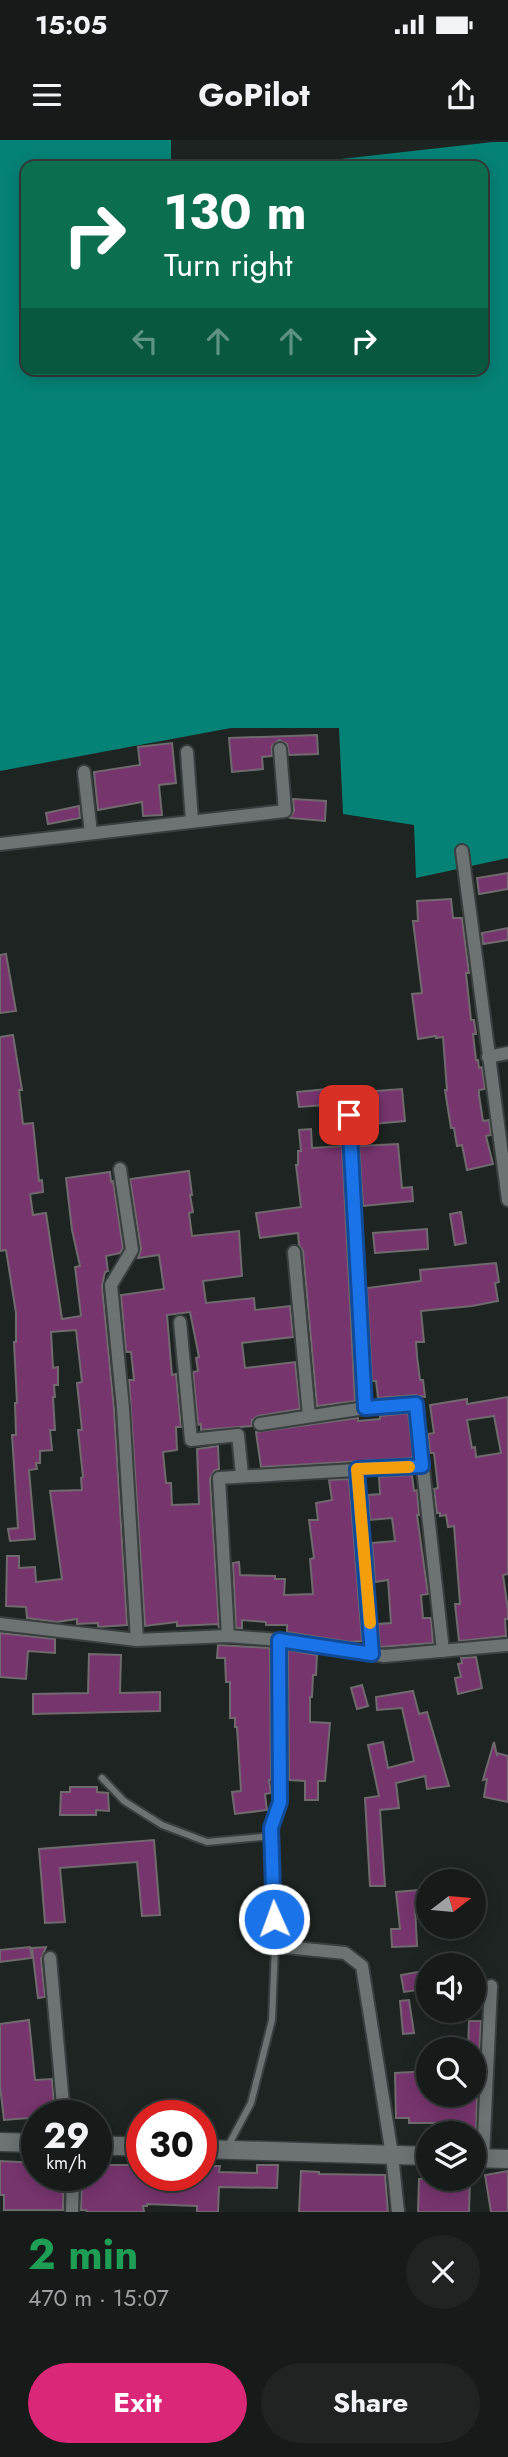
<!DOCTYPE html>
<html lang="en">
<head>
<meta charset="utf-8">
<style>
	body { margin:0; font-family:Jost,sans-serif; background:#1f2423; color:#f1f3f6; height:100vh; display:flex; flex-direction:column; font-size:26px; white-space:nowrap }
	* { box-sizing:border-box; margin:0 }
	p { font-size:23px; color:#9ea1a2 }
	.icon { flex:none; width:38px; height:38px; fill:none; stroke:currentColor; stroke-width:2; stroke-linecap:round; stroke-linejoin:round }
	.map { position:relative; height:2072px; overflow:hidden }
	.details { display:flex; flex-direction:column; background:#161b1a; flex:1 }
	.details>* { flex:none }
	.hud { position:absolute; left:21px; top:21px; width:467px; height:214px; border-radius:14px; box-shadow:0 4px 18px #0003,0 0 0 2px #353939; background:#0b6e4f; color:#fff; overflow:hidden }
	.needle { width:46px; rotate:74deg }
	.tools { position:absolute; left:416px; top:1729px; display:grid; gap:14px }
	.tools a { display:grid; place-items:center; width:70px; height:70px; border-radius:50%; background:#161b1a; box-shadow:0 4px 18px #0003,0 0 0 2px #353939; font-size:35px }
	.speed { position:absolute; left:21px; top:1960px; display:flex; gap:14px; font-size:35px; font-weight:700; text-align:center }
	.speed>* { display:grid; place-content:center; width:91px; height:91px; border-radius:50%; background:#161b1a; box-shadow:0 4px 18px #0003,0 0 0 2px #353939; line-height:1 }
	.speed small { font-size:18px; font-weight:400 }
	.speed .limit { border:10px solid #d22; background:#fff; color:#111 }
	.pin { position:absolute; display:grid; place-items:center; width:60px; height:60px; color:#fff; margin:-30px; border-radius:14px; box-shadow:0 4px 10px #0006 }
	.me { position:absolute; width:77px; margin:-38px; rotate:358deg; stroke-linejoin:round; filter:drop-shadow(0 0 5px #0008) }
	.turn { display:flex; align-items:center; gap:24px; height:147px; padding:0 28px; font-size:32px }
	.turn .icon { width:91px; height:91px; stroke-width:2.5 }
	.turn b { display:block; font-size:49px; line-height:60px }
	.lanes { display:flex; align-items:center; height:66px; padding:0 28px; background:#0003; justify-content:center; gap:35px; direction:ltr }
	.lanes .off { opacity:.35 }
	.round { display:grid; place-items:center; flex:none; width:74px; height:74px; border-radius:37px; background:#1f2423 }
	.summary { display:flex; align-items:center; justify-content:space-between; height:119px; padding:0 28px }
	h1 { font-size:42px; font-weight:700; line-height:52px; color:#1e9e55 }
	.button { display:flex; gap:14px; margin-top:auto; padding:14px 28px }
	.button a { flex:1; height:80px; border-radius:42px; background:#db2777; color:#fff; font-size:28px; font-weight:700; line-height:80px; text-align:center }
	.button a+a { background:#1f2423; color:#f1f3f6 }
	.status { display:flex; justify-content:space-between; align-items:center; height:49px; padding:0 35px; background:#161b1a; direction:ltr }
	.status svg { height:19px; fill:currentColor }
	header { display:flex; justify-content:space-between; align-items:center; height:91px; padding:0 28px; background:#161b1a; font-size:32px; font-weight:700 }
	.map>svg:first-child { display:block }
	.water { fill:#058276 }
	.building { fill:#77356e; stroke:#706a6e; stroke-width:2; fill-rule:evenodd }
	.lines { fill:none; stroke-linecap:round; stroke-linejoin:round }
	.service-casing { stroke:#393e3e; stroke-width:10 }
	.minor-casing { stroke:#393e3e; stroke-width:16 }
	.secondary-casing { stroke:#393e3e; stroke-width:21 }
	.service { stroke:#6c7372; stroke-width:6 }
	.minor { stroke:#6c7372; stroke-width:12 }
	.secondary { stroke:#6c7372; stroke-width:18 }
	.route-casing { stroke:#114b97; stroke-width:18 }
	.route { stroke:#1a73e8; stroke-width:12 }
	.slow { stroke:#f59e0b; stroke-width:12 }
</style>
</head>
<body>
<div class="status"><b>15:05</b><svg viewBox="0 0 49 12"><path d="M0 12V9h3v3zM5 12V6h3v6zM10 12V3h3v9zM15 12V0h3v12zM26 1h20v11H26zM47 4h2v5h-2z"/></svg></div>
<header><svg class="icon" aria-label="menu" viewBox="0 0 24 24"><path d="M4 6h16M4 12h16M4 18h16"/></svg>GoPilot<svg class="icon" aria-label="share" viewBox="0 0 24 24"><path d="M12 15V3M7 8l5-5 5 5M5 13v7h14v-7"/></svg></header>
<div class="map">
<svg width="508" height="2072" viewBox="0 0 508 2072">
	<rect width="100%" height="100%" fill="#1d2422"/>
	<polygon class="water" points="0,0 171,0 171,26 26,26 26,229 483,229 483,26 278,26 493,2 508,2 508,718 416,738 414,685 343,674 339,588 231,588 0,631"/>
	<g class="building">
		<polygon points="317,595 318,614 289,615 287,604 279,600 272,606 272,616 262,617 263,629 232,632 229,598"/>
		<polygon points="172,603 176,643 159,645 162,675 143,676 142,662 98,670 94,632 140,625 138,607"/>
		<polygon points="293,659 326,661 325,681 290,678 294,671"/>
		<polygon points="79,666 80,678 48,684 46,673"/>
		<polygon points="508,733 508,749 479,754 477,738"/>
		<polygon points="451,759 453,778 462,778 469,833 466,833 471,880 474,880 476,894 473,894 476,920 478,920 479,928 482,927 485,949 479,950 479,955 483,981 489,980 491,995 486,996 493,1024 467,1030 462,1005 457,1006 454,988 451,988 445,950 447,950 443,897 436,898 436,896 418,899 412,854 422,853 413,781 418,781 417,761"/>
		<polygon points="508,788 508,800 483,804 482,793"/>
		<polygon points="6,814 16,871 0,873 0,815"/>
		<polygon points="13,895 22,950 19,950 23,984 33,983 39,1041 42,1040 43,1052 30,1054 33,1075 46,1073 62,1179 81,1176 75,1127 80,1126 72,1090 66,1038 110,1032 111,1042 113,1041 123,1108 120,1113 106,1116 108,1131 105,1132 102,1146 114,1269 127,1485 98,1487 98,1483 77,1484 77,1479 57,1482 27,1478 26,1467 6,1466 7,1416 19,1416 19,1428 35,1427 36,1442 62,1439 50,1351 82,1350 81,1338 83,1337 78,1290 82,1290 77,1243 82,1242 76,1190 51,1192 53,1228 58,1227 58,1245 54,1245 55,1257 53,1257 55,1290 50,1290 52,1310 40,1311 40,1323 36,1323 37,1329 29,1330 35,1399 10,1401 8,1389 18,1388 12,1295 16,1295 15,1263 17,1263 14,1202 16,1202 16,1173 6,1110 0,1111 0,897"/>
		<polygon points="337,948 338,964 299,967 297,952"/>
		<polygon points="402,949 405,981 362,985 360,965 364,965 363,952"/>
		<polygon points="311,989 312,1008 342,1006 355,1261 317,1266 303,1111 299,1105 298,1093 260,1098 256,1073 301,1067 296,1025 298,1025 298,1011 301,1011 299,990"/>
		<polygon points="398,1004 402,1048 412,1047 413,1061 363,1066 359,1006"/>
		<polygon points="189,1031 192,1055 190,1055 193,1072 189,1073 192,1096 239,1091 242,1136 203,1141 206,1163 254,1158 255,1170 290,1166 293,1197 242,1203 245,1228 295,1222 300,1269 258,1276 252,1280 252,1286 201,1290 201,1284 198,1285 193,1232 198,1231 196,1218 199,1217 190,1172 167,1175 172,1235 176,1234 181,1287 176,1287 177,1310 163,1312 166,1343 171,1343 172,1365 199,1364 197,1309 218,1306 219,1329 214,1331 210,1339 219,1488 218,1484 177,1486 177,1482 145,1486 129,1240 134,1240 131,1212 126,1212 121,1155 164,1149 159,1115 138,1118 141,1109 130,1039"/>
		<polygon points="461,1072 466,1103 455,1105 450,1074"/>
		<polygon points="427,1089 428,1109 375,1113 373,1093"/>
		<polygon points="496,1123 499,1142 495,1143 498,1161 472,1166 421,1171 424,1202 416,1202 417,1216 420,1240 423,1240 425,1257 415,1255 378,1258 376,1241 372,1241 367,1148 421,1141 420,1130"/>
		<path d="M508 1257V1434L503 1435 508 1470V1479H505L506 1496 459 1501 455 1464H460L454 1386 448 1387 446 1375 440 1376V1373H437L434 1349 438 1348 434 1313H430L428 1294 434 1293 430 1265 467 1259V1264ZM494 1276 501 1313 476 1317 475 1307 472 1308 467 1280Z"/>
		<polygon points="408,1273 413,1315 411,1318 261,1327 256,1292 358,1278 358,1281 380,1279 380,1276"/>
		<polygon points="412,1335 414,1351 417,1350 419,1375 417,1375 428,1454 421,1455 423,1478 431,1478 433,1503 380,1507 378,1484 391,1483 388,1440 375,1442 372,1403 395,1401 392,1378 370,1380 368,1355 380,1354 379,1337"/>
		<polygon points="349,1339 362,1501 350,1502 287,1492 287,1485 266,1485 266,1482 242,1480 242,1488 236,1488 233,1423 239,1422 240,1435 275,1436 275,1439 285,1439 284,1455 313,1454 310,1419 314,1418 309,1380 318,1380 316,1363 332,1360 329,1340"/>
		<polygon points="0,1493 55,1499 55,1513 28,1511 26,1539 0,1537"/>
		<polygon points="218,1505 270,1508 271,1640 269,1640 271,1653 265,1654 267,1670 235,1674 232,1652 241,1651 237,1587 235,1587 235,1578 230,1578 230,1542 226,1542 225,1518 217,1518"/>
		<polygon points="288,1510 317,1515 316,1535 313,1535 312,1557 310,1557 310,1582 330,1583 325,1641 318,1641 318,1660 305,1660 305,1641 289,1640"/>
		<polygon points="89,1514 121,1515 120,1553 160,1552 160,1571 33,1574 33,1554 88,1553"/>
		<polygon points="476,1517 482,1548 458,1554 455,1538 461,1537 458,1524 462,1523 461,1518"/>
		<polygon points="362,1545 368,1566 357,1569 351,1548"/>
		<polygon points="413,1551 419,1574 427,1572 449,1646 427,1649 425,1636 396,1643 399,1668 380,1670 385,1746 370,1746 365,1658 379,1656 368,1605 383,1602 388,1628 414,1621 402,1568 377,1570 376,1557"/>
		<polygon points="494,1602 497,1616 497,1613 508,1616 508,1662 484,1657 487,1639 483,1640"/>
		<polygon points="70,1647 97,1647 97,1652 108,1653 109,1671 96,1670 96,1675 60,1675 61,1652 70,1652"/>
		<polygon points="154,1700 160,1775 142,1776 137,1722 60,1728 65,1782 45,1783 39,1709"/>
		<polygon points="429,1749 429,1766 415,1767 417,1806 392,1807 391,1789 400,1789 396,1752"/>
		<polygon points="30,1807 32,1818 0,1822 0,1810"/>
		<polygon points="46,1807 41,1819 45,1857 38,1858 32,1808"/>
		<polygon points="424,1831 426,1849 404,1852 401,1835"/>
		<polygon points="409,1860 414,1893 403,1894 400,1861"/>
		<polygon points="29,1880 35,1940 52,1939 55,1976 4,1980 0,1946 0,1884"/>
		<polygon points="469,1881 481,1881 478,1934 474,1934 474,1909 468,1909"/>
		<polygon points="429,1931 429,1955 477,1958 476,1989 440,1986 441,1983 409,1983 409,1978 396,1978 395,1933"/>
		<polygon points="0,2021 37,2023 37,2035 64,2035 63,2070 4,2070 4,2055 0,2055"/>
		<polygon points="96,2025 139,2025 142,2026 142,2035 201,2035 201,2026 220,2026 219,2032 257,2033 257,2025 278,2025 277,2048 219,2047 218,2072 197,2072 197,2066 147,2064 147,2066 143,2066 144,2072 87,2072 86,2070 81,2070 82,2035 96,2035"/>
		<polygon points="301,2031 319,2032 319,2034 385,2035 388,2072 299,2072"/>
		<polygon points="508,2031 508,2072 491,2072 485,2035"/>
		<polygon points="419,2039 470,2039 469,2072 418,2072"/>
	</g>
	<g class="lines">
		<g class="service-casing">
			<g id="service">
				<polyline points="102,1638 124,1661 162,1685 207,1702 272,1696"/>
				<polyline points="227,2008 251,1963 272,1880 275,1807"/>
			</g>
		</g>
		<g class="minor-casing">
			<g id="minor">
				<polyline points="187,612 192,681"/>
				<polyline points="84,632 91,693"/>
				<polyline points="0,704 285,671 280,609"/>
				<polyline points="462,711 508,1060"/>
				<polyline points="488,917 508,913"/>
				<polyline points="349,975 365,1268"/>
				<polyline points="120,1029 132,1110 111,1145 123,1268 137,1500"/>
				<polyline points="294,1112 309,1276"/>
				<polyline points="180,1182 191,1300 238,1295 242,1335"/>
				<polyline points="260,1284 365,1268 416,1264 443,1511"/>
				<polyline points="357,1329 372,1514"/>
				<polyline points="0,1484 137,1500 228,1496 279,1500 384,1516 508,1505"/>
				<polyline points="228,1496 219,1338 422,1326"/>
				<polyline points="279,1500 280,1663 271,1688 275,1806 345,1813 362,1826 392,2015 398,2072"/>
				<polyline points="50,1818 64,1976"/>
				<polyline points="483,2018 491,1846"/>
				<polyline points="72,2072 73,2035"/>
			</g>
		</g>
		<g class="secondary-casing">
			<g id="secondary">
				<polyline points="0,2002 37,2003"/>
				<polyline points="96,2005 142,2007"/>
				<polyline points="201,2009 429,2016"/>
				<polyline points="474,2018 508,2019"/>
			</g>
		</g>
		<use href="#service" class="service"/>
		<use href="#minor" class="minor"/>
		<use href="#secondary" class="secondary"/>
	</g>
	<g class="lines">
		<g class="route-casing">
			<polyline id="route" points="274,1779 271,1688 280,1662 279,1500 372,1514 357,1329 422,1326 416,1264 365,1268 349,975"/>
		</g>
		<use href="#route" class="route"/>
		<polyline class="slow" points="370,1483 357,1329 409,1327"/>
	</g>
</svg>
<div class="tools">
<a><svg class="needle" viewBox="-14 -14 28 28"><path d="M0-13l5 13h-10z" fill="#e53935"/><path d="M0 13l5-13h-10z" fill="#9ea1a2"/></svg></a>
<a><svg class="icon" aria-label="sound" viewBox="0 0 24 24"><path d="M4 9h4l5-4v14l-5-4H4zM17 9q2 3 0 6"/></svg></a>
<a><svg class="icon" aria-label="search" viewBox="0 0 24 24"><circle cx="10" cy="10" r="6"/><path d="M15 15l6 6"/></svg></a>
<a><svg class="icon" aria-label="layers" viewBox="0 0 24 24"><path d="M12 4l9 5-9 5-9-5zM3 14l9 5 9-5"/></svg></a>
</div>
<div class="speed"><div>29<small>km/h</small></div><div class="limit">30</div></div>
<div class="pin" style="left:349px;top:975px;background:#d93025"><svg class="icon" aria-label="arrive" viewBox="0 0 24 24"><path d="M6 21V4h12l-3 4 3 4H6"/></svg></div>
<svg class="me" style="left:274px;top:1779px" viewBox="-20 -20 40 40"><circle r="17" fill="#1a73e8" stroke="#fff" stroke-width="3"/><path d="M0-11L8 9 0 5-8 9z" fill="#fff"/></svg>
<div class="hud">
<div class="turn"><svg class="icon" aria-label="right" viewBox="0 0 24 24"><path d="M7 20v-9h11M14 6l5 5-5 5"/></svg><div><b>130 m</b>Turn right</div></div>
<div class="lanes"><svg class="icon off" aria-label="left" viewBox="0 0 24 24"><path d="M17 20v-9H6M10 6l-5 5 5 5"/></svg><svg class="icon off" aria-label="ahead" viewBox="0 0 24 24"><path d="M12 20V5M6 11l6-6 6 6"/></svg><svg class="icon off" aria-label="ahead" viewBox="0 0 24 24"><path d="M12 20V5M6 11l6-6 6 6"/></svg><svg class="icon" aria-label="right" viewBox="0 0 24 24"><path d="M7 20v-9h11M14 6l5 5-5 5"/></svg></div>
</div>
</div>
<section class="details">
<div class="summary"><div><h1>2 min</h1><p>470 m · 15:07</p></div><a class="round"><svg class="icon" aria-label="close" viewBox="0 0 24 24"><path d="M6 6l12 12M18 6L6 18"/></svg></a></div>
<div class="button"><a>Exit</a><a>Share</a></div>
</section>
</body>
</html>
